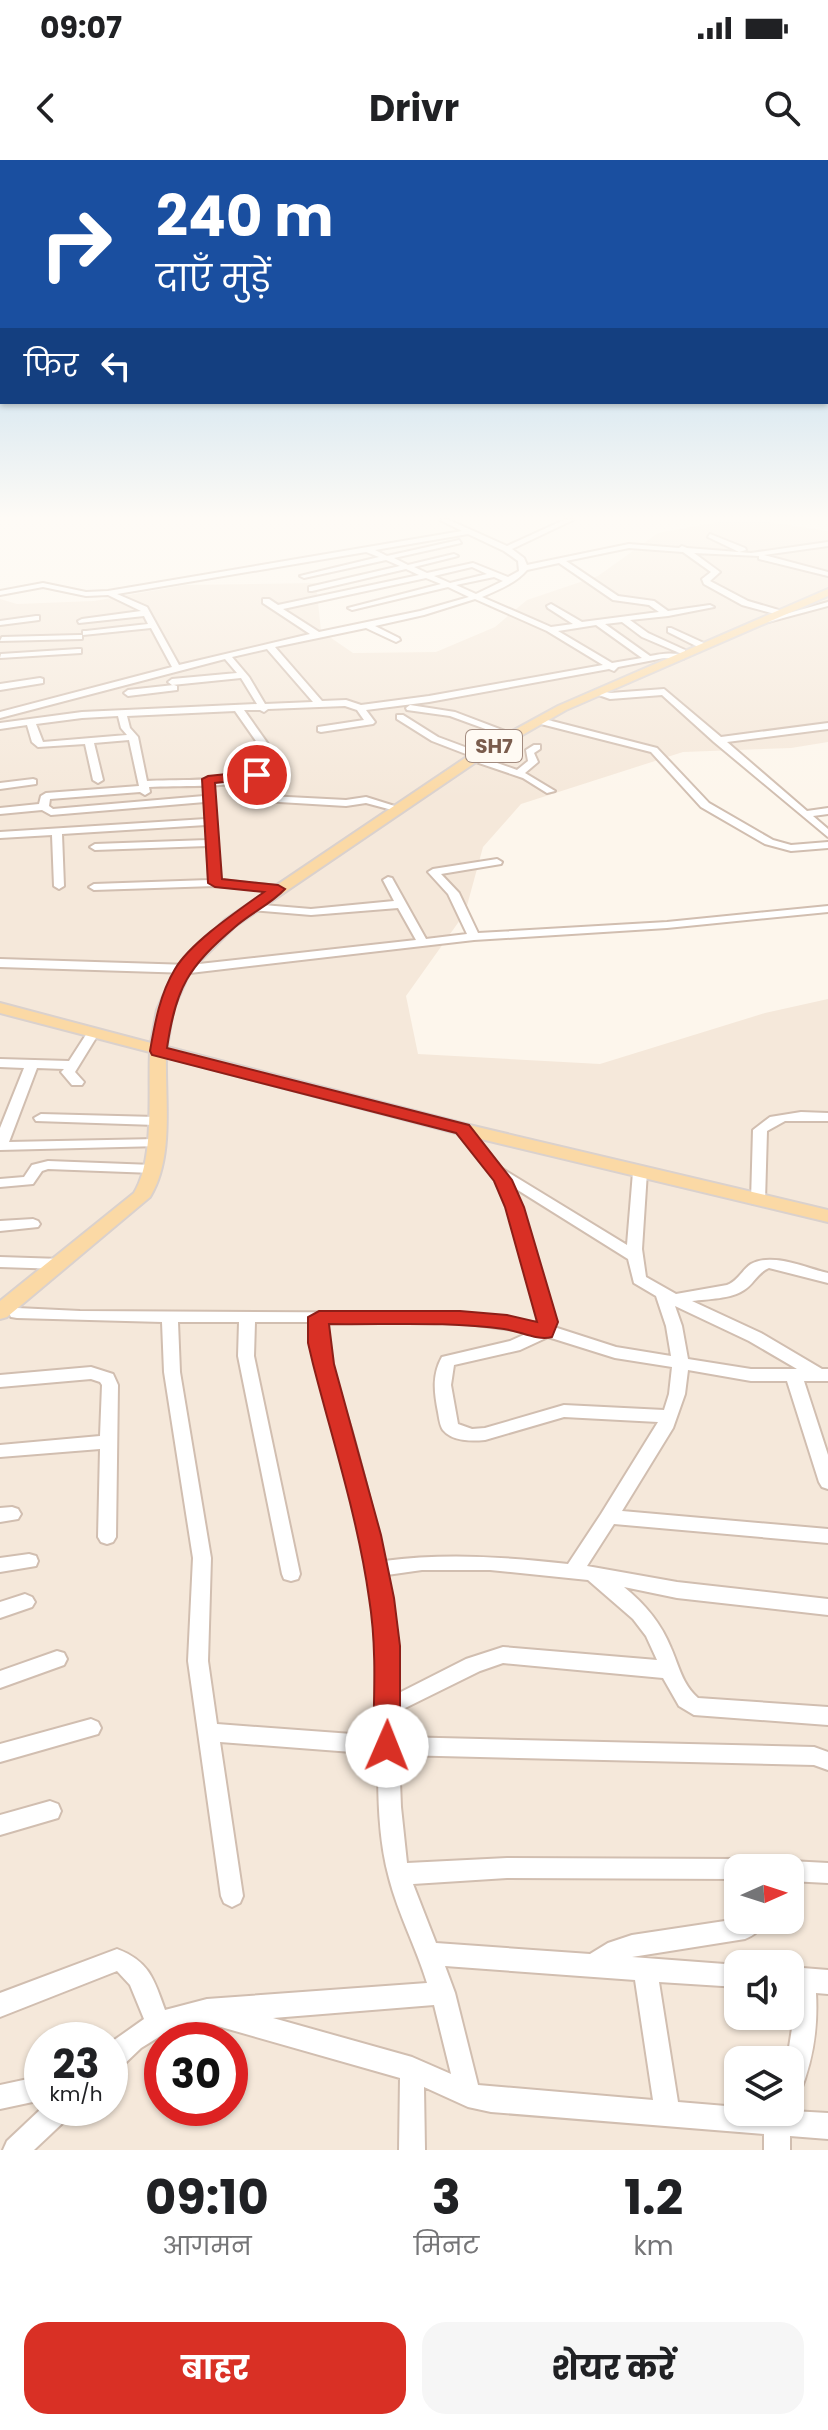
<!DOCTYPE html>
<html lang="hi">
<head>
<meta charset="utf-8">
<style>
	body { margin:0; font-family:Poppins,"Noto Sans Devanagari",sans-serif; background:#f6f6f6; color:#202124; height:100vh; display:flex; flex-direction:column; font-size:30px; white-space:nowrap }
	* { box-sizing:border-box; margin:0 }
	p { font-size:26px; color:#757577 }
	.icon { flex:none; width:44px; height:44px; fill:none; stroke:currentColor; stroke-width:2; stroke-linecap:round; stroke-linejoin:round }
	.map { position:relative; height:1990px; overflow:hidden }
	.side { display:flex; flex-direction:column; background:#fff; flex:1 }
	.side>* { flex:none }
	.guide { position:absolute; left:0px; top:0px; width:828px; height:244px; box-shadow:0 2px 6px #0004; background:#1a4fa0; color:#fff; overflow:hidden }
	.needle { width:52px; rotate:87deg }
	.tools { position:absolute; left:724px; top:1694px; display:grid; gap:16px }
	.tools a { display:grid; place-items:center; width:80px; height:80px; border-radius:16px; background:#fff; box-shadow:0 2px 6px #0004; font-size:40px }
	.speed { position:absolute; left:24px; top:1862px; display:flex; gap:16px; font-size:40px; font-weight:700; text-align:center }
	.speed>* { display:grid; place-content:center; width:104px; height:104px; border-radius:50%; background:#fff; box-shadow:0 2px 6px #0004; line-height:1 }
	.speed small { font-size:20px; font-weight:400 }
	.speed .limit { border:12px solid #d22; background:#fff; color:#111 }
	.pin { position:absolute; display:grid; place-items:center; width:68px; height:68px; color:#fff; margin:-34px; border:4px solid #fff; border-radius:50%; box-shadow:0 2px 8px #0007 }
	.me { position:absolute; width:88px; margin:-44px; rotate:1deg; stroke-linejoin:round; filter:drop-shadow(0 0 6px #0008) }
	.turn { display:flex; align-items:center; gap:28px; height:168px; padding:0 24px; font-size:36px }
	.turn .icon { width:104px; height:104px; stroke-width:2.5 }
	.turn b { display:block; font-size:56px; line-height:68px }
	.then { display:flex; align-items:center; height:76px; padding:0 24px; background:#0003; gap:16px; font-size:30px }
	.eta { display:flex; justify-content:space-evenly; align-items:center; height:136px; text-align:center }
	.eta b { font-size:48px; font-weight:700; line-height:56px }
	.primary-button { display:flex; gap:16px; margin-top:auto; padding:16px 24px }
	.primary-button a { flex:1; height:92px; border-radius:24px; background:#d93025; color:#fff; font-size:32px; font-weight:700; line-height:92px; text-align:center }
	.primary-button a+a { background:#f6f6f6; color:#202124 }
	.status { display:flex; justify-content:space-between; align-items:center; height:56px; padding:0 40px; background:#fff; direction:ltr }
	.status svg { height:22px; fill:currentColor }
	header { display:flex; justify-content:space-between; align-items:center; height:104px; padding:0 24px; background:#fff; font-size:36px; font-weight:700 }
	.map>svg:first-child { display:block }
	.residential { fill:#f5e8da; fill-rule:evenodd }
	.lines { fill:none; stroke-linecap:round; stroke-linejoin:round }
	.minor-casing { stroke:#d1beb0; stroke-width:4 }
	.major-casing { stroke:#dad1cd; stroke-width:4 }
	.minor { fill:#fff; fill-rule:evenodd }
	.major { fill:#fbd9a5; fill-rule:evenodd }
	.route { fill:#d93025; stroke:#8d1f18; stroke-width:2 }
	.labels { text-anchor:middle; stroke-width:8; stroke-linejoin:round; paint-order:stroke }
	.shield { fill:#fffaf3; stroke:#a28b7f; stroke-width:2 }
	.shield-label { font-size:20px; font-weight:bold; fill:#7a5c4d }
</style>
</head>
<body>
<div class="status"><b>09:07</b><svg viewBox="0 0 49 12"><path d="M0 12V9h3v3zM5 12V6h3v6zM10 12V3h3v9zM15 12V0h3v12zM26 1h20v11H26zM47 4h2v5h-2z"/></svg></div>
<header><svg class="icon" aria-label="back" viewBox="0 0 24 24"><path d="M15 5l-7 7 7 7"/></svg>Drivr<svg class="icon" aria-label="search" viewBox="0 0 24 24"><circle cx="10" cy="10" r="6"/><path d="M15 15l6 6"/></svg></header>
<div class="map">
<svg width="828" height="1990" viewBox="0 0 828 1990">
	<rect width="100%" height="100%" fill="#fdf6ec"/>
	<path class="residential" d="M718 362H769L828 371V582L791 588 683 592 521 644 483 687 465 753 406 836 418 894 600 904 765 853 828 839V1990H0V439L17 444 94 441 185 425 316 423 321 471 353 493 436 492 495 467 527 440 598 416 658 373ZM738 1708H790V1760H738ZM738 1804H790V1856H738ZM42 1880H110V1948H42ZM162 1880H230V1948H162ZM738 1900H790V1952H738Z"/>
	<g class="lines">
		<g class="minor-casing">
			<g id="minor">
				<path d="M440 360H449L507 386 564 360H573L512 389 524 398 527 405 629 384 679 388 682 386 687 388 751 393 828 382V386L764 395 828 412V416L759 399V396L694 393 720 412 710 421 748 441 782 451V455L828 442V446L768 462V458L779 455 742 445 704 424 702 419 711 412 683 392 629 388 566 401 618 436 654 441 668 451 710 445 714 447 668 456 630 460 648 473 685 490V494H682L642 477 622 462 605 464 650 496C661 494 675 491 684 497L683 499 664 498 618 507 614 511 609 509 429 542 366 550 375 562 373 564 321 572 318 571V567L364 560 357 550 345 546 268 549 264 552 260 550H244L280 601C277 607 274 612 268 615 240 629 181 625 149 627L150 632 145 635 140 632 50 639 49 646 53 649 204 636 206 629H212L220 720 278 726 282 727V731L215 726 94 730 89 727 94 724 209 720 207 686 95 690 90 687 95 684 207 680 206 665 62 674 64 726 59 729 54 726 52 675 0 678V672L206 659 205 642 51 655 42 650 0 654V648L39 644 41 636 46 633 139 626 129 580 94 583 103 620 98 623 93 620 85 584 38 587 32 582 27 565 0 569V563L82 552 257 544 241 518 172 525 168 522 172 519 237 513 225 499 0 558V552L172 507 151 468 83 475V471H86L148 464 144 456 79 463 78 461 82 459 141 451 108 435 86 436 43 427 0 435V431L43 423 86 432 108 431 462 371ZM468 374 504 391 518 401 519 411 508 417 473 403 427 413 414 407 458 396 454 394 408 405 394 398 461 383 459 380 387 396 375 390ZM366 392 379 397 300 416 304 418 386 400 400 406 309 427V431H312L406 409 419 415 278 445 269 439H263V443L310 474 179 505 147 447 117 434ZM559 403 613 440 649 445 659 452 582 462 551 444 547 446 548 448 573 464 551 467 482 437C498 430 516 423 527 410ZM472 407 487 414 450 423 434 416ZM494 417 503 421 476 434 456 425ZM426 418 441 424 348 448 352 450 448 427 469 437 420 451 319 472 283 449ZM475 439 547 471 603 505 429 536 361 545 346 540 322 541 275 487 366 468 396 482 400 480 399 478 375 466 424 455ZM596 465 642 498 612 503 558 471ZM267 489 313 542 265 544 249 517 232 497ZM235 551 270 601C257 624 174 619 147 621L138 577 130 568 127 556ZM118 556 121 568 127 575 43 582 36 564 82 558Z"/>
				<polygon points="710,374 745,388 746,390 739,392 708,377"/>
				<polygon points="36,456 39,456 39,460 0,465 0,461"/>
				<polygon points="671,468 706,484 707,486 700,488 668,472 668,468"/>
				<polygon points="79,475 82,475 82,479 0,481 2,477"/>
				<polygon points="78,489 81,489 81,493 0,498 1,494"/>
				<polygon points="40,518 43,519 43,523 0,530 0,524"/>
				<polygon points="174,525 177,526 177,530 128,536 124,533 128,530"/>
				<polygon points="664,529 721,577 828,563 828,569 727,582 807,651 828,648 828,654 813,656 828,669 828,677 714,582 662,535 610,539 593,533 597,530 610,533"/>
				<polygon points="410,545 455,552 518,576 513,579 450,556 407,550 406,548"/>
				<polygon points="397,555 403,555 438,577 481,593 483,595 480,597 517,610 528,601 526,590 534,585 540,585 540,589 534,593 538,602 525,613 555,631 547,633 523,618 470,600 468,598 471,596 432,581 397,559"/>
				<polygon points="540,558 657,588 709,643 773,680 791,685 828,682 828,688 791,691 765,684 701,647 651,592 537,563 535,561"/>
				<polygon points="33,619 36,620 36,624 0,629 0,623"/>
				<polygon points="248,635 346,640 366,637 401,648 396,651 366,643 346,646 244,640 243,638"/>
				<polygon points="497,699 502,702 501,704 441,714 459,733 478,773 667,762 828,746 828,752 667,768 474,780 190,813 0,807 0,799 190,805 416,780 398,748 311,755 251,750 245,747 251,744 311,749 394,741 383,720 388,717 392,718 426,779 467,774 448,734 428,712 433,709"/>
				<polygon points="93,869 99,873 75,912 84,922 82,925 72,925 61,912 64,909 37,908 9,982 156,979 163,983 161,986 0,990 0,968 24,908 0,907 0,899 69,901 89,870"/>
				<polygon points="801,952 828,953 828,961 785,961 767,971 765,1041 763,1044 753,1044 751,1041 753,970 770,957"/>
				<polygon points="41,954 156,957 163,961 156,965 36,961 34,958"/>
				<path d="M462 965 467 966 501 1008 627 1085 633 1012 640 1008 645 1009 647 1012 642 1089 646 1117 676 1134 727 1125C738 1121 742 1110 751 1104 772 1092 806 1108 828 1113V1123L769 1108C757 1113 754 1124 744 1130 731 1139 708 1139 692 1141L761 1173 822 1209H828V1221H804L828 1295V1329L822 1327 819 1322 787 1221H751L688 1210 685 1234 673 1268 622 1351 828 1369V1383L614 1364 587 1406 677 1422 828 1439V1455L677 1438 624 1427C645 1444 661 1463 671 1488 679 1506 682 1524 698 1538L828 1547V1565L694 1555 679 1546 663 1518 503 1503 480 1511 399 1551V1577L814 1587 828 1592V1610L814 1605 399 1595 401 1647 407 1703 507 1698 738 1699 746 1702 749 1708H738V1719L507 1718 413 1724 436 1783 590 1794 608 1783 632 1775 738 1759 765 1760C761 1770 755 1775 745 1779L632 1797 738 1805V1827L659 1822 678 1942 738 1947V1952H790V1946L792 1951 828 1953V1979L790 1976V1990H764V1974L491 1952 468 1947 424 1927 425 1990H399L400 1918 207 1863 162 1875 141 1888 119 1909 110 1912V1883L144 1859 130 1825 117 1811 0 1857V1833L117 1789C149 1801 154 1819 165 1850L207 1839 427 1823C416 1787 398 1754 389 1718 378 1678 378 1635 378 1594L220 1582 243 1736 240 1743 232 1747 224 1743 221 1736 188 1501 193 1398 164 1212 162 1162 17 1158 11 1157 9 1153 11 1149 17 1148 80 1151 460 1153 539 1163 507 1047 496 1021 455 969ZM513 1027 628 1099 634 1123 656 1136 666 1166 671 1196 616 1187 554 1167 555 1162 521 1047ZM675 1146 749 1181 797 1209H751L688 1199 682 1166ZM178 1162H239L238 1196 282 1414 284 1419 291 1421 298 1419 300 1414 254 1196 255 1162H311V1183L315 1204C338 1284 363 1365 374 1448 379 1491 379 1534 379 1576L217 1564 208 1501 211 1398 180 1212ZM327 1163H460L530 1172 510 1181 442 1197C432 1215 434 1232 438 1252 439 1258 440 1266 443 1270 453 1282 472 1281 485 1280L564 1257 658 1262 601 1354 568 1404C506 1397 446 1393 384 1401 375 1357 364 1315 352 1272 341 1236 327 1201 327 1163ZM548 1177 615 1198 672 1207 669 1234 664 1250 564 1245 485 1268 472 1269 458 1264 451 1225 454 1205 520 1190ZM422 1410H490L588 1420 633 1459 646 1476 657 1500 503 1487 466 1499 399 1533 397 1483 387 1415ZM445 1806 635 1820 653 1940 478 1925 455 1833ZM434 1845 451 1914 412 1897 273 1858Z"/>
				<polygon points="48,1001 153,1005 160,1009 153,1013 48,1009 42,1011 33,1024 0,1027 0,1019 24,1017 32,1005"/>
				<polygon points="33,1059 38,1061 40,1064 38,1067 0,1071 0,1061"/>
				<polygon points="0,1097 61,1099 69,1104 61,1109 0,1107"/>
				<polygon points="91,1207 113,1214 118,1225 116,1377 113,1382 107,1384 101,1382 98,1377 100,1289 0,1297 0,1285 100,1276 102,1225 100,1222 91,1219 0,1227 0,1215"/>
				<polygon points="12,1347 18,1349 21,1354 18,1359 0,1362 0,1348"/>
				<polygon points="29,1394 36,1396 38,1401 36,1406 0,1412 0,1398"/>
				<polygon points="25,1434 32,1437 35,1442 32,1447 0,1458 0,1442"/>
				<polygon points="57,1491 64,1493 67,1499 64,1505 0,1528 0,1511"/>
				<polygon points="91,1559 98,1562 101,1568 98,1574 0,1602 0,1584"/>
				<polygon points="50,1641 58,1644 61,1651 58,1658 0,1675 0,1655"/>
				<polygon points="790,1701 828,1703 828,1723 790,1721 790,1708 780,1708 782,1704"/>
				<path d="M790 1807 828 1810V1834L816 1833C818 1869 813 1901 799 1935L790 1938V1900H787L793 1862Z"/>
				<polygon points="42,1916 42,1940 0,1949 0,1925"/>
				<polygon points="42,1948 72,1948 69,1957 34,1990 3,1990 7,1981"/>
			</g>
		</g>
		<g class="major-casing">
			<path id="major" d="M828 429V436L566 550 482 598 235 766 190 811 173 850 167 887 465 964 828 1050V1062L456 973 166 897C165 941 174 998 150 1037L7 1157 0 1159V1141L134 1033C155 999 148 933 150 892L0 853V843L151 883 157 850 175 809 225 760 474 592 558 546Z"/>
		</g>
		<use href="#minor" class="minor"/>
		<use href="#major" class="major"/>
	</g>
	<linearGradient id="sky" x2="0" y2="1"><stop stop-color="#97c7e8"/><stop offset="0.56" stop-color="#fefbf6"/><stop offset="1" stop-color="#fefbf6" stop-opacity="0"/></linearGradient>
	<rect width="828" height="639" fill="url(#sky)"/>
	<path class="route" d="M257 611 263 615 261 618 215 623 222 719 278 725 285 729C271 744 251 753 235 767 188 807 176 827 167 888L469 965 512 1020 524 1047 558 1162 552 1177C537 1181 520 1171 504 1169 446 1161 387 1165 329 1164L334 1204 381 1375 394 1438 400 1486V1586L396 1594 387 1598 377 1594 373 1586C374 1536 377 1487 369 1438 358 1359 333 1282 313 1204L308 1183V1157L319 1151H460L507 1155 537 1162 505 1047 494 1021 456 973 152 895 150 891C155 862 160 834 175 809 191 782 239 750 264 732L215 727 208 723 202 619 208 616Z"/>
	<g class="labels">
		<rect class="shield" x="466" y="570" width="56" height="32" rx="6"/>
		<g class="shield-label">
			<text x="494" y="593">SH7</text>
		</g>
	</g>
</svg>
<div class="tools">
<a><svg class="needle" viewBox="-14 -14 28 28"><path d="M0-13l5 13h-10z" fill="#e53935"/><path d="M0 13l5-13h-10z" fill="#757577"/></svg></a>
<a><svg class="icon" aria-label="sound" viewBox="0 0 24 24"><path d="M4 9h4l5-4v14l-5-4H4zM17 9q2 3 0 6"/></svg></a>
<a><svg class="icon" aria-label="layers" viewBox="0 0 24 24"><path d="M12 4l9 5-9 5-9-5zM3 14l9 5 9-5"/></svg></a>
</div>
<div class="speed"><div>23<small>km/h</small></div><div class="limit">30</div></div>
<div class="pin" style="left:257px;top:615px;background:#d93025"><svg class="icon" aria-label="arrive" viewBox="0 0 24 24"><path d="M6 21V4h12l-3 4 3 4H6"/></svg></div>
<svg class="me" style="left:387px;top:1586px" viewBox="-20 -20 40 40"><circle r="19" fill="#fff"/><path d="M0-13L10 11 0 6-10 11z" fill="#d93025"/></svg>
<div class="guide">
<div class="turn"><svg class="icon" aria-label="right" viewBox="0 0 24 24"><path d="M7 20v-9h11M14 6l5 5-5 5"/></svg><div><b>240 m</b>दाएँ मुड़ें</div></div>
<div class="then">फिर<svg class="icon" aria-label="left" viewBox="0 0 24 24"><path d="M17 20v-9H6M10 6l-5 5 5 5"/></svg></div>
</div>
</div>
<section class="side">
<div class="eta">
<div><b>09:10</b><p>आगमन</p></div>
<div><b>3</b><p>मिनट</p></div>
<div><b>1.2</b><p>km</p></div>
</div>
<div class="primary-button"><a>बाहर</a><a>शेयर करें</a></div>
</section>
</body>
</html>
